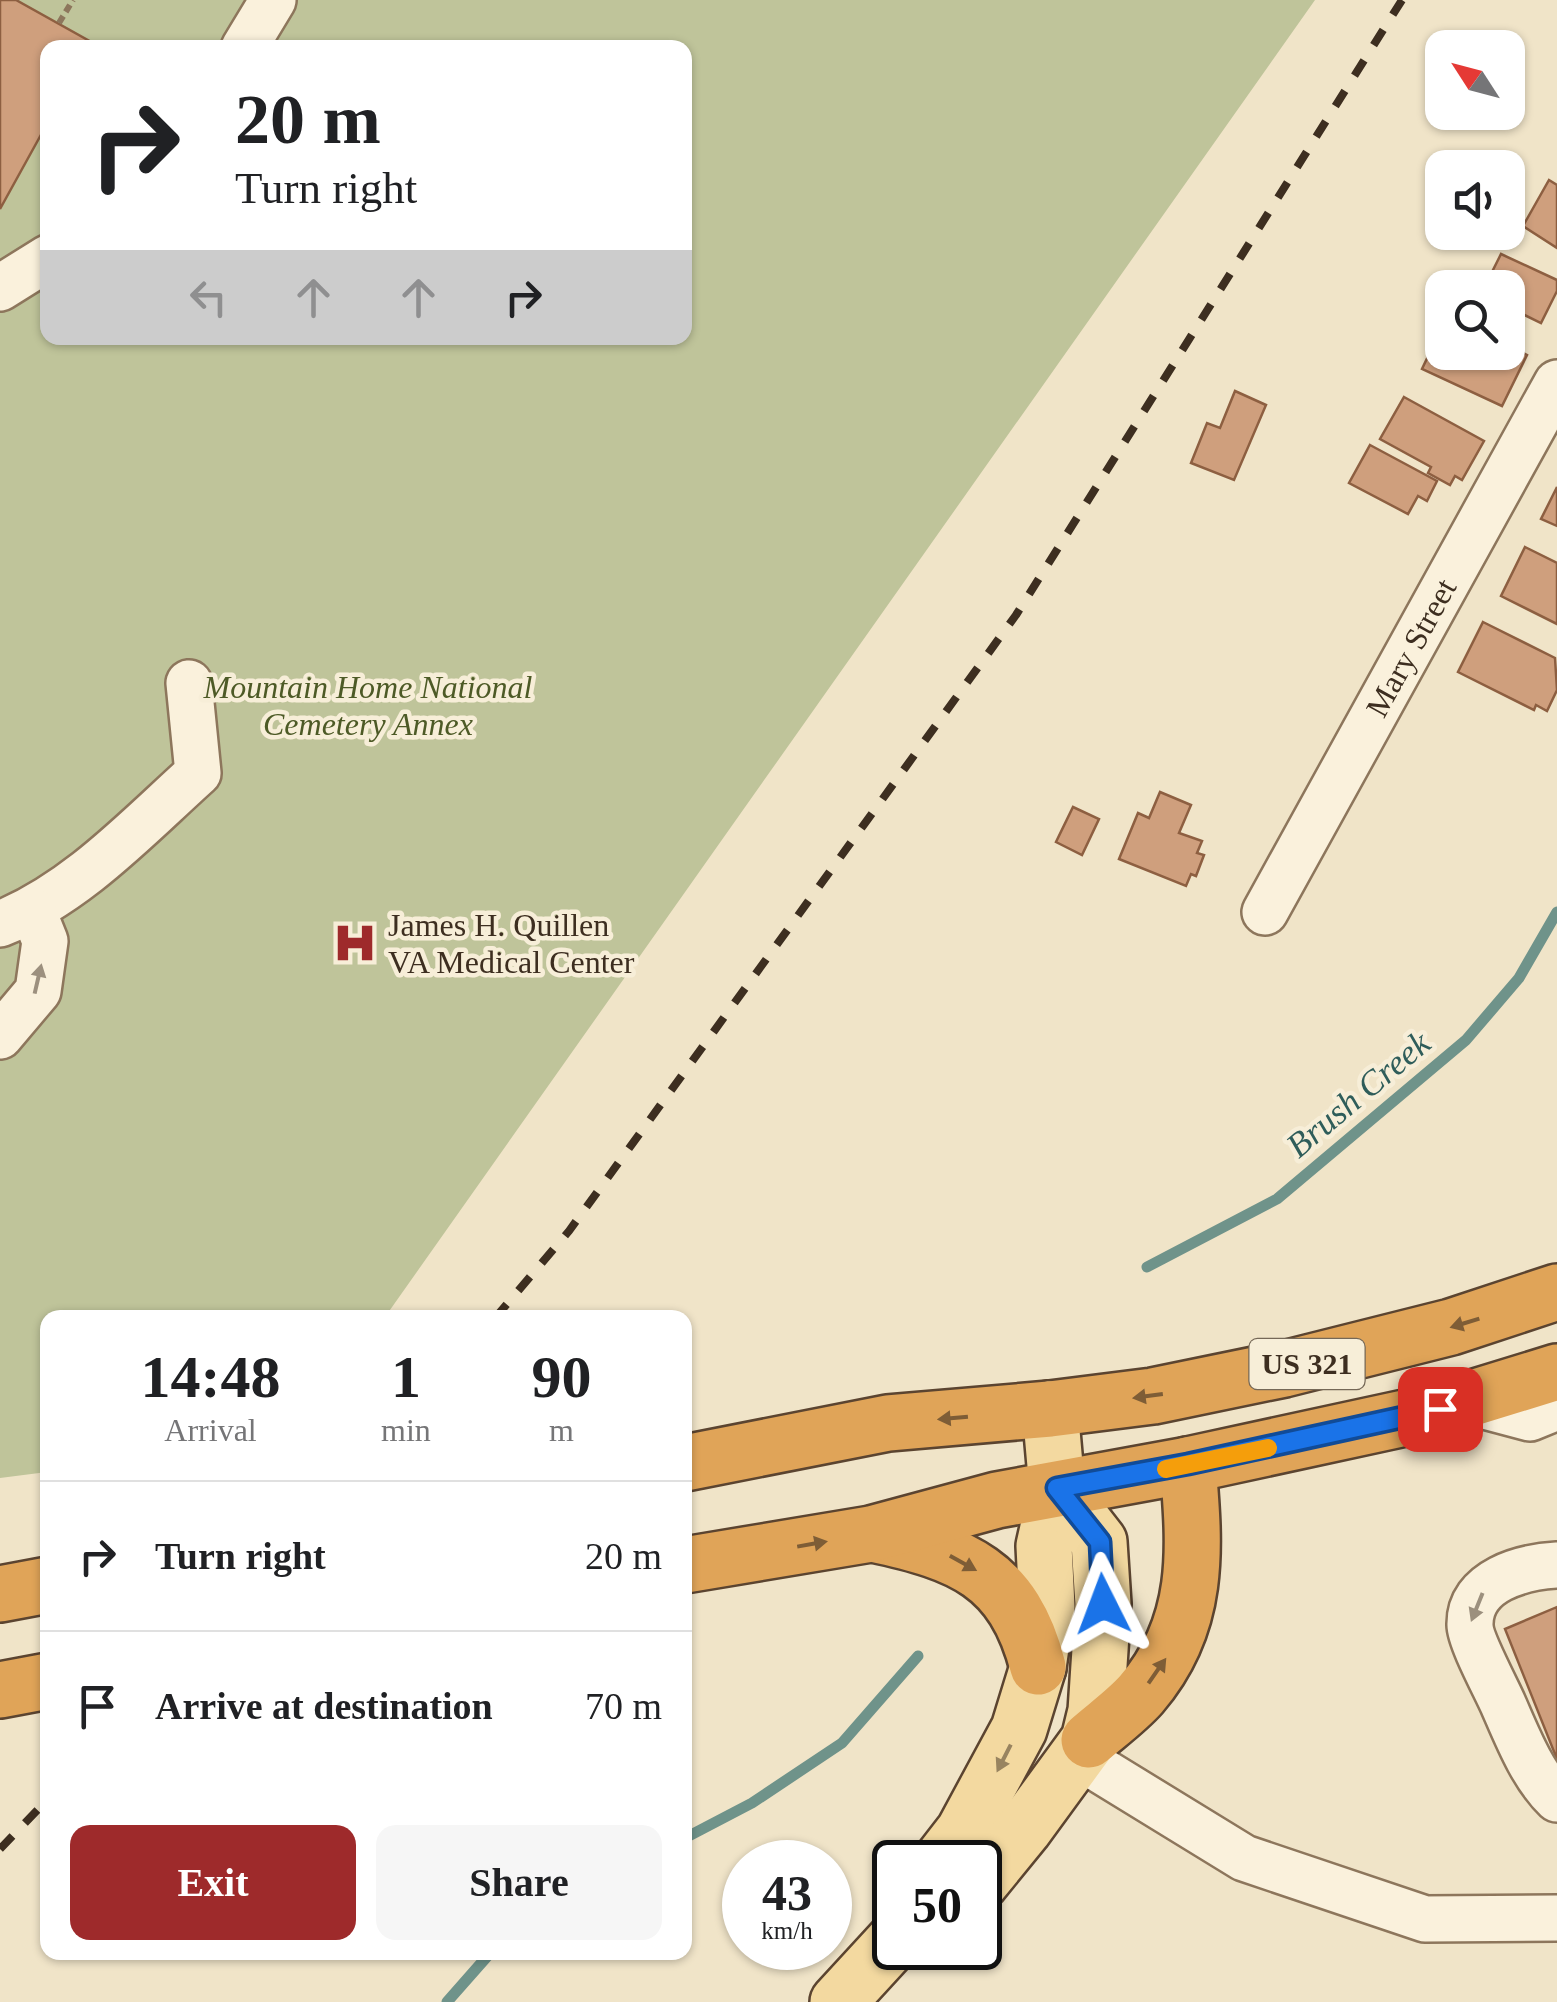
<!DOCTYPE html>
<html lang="en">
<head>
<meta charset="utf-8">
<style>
	body { margin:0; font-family:Georgia,serif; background:#f6f6f6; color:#202124; height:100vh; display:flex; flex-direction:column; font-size:38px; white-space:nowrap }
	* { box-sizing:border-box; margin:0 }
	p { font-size:32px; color:#757577 }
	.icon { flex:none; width:55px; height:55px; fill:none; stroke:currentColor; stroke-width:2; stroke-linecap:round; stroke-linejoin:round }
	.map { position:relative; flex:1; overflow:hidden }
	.drawer { position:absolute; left:40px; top:1310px; width:652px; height:650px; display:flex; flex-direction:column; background:#fff; border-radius:20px; box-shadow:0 2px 8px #0004 }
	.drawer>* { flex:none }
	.hud { position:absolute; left:40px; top:40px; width:652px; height:305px; border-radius:20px; box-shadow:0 2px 8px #0004; background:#fff; color:#202124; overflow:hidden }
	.needle { width:65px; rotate:306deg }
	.buttons { position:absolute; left:1425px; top:30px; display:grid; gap:20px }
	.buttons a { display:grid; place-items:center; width:100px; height:100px; border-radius:20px; background:#fff; box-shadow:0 2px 8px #0004; font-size:50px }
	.speed { position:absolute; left:722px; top:1840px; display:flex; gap:20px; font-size:50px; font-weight:700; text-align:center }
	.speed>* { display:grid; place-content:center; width:130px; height:130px; border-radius:50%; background:#fff; box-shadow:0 2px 8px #0004; line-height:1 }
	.speed small { font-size:25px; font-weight:400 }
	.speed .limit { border:5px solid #111; border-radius:15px; background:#fff; color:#111 }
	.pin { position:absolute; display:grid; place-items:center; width:85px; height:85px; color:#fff; margin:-42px; border-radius:20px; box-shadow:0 5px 15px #0006 }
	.me { position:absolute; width:110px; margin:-55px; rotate:357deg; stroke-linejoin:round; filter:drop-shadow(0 0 8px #0008) }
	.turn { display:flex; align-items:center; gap:35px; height:210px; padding:0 30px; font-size:45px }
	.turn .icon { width:130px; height:130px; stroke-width:2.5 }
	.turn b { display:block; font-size:70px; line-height:85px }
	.lanes { display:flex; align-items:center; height:95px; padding:0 30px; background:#0003; justify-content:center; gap:50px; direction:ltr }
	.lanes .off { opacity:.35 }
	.eta { display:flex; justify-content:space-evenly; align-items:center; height:170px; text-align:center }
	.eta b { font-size:60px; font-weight:600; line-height:70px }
	.cta { display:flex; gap:20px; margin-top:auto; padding:20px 30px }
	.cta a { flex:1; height:115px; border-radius:20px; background:#9e2a2b; color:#fff; font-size:40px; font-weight:600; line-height:115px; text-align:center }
	.cta a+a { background:#f6f6f6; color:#202124 }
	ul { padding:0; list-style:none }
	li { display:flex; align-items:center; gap:30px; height:150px; padding:0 30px; border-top:2px solid #e0e0e0 }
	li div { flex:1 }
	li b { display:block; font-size:38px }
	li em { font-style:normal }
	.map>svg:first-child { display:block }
	.cemetery { fill:#bfc49a; fill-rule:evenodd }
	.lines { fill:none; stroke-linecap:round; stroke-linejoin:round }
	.stream { stroke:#6f938a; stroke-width:11 }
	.building { fill:#cf9f7d; stroke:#8d5f41; stroke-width:2.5 }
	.minor-casing { stroke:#8d765c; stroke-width:50 }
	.major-casing { stroke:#5b4430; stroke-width:60 }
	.highway-casing { stroke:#5b4430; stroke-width:60 }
	.path { stroke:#8d765c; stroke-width:6; stroke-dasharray:8 5; stroke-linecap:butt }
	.minor { stroke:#faf1dc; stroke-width:45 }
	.major { stroke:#f3d9a0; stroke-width:55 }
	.highway { stroke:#e0a458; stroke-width:55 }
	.rail { stroke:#3d2e20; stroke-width:8; stroke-dasharray:18 18; stroke-linecap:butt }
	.oneway { fill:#9c907e }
	.oneway2 { fill:#7e5d36 }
	.oneway3 { fill:#988460 }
	.route-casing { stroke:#114b97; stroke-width:25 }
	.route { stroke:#1a73e8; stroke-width:18 }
	.slow { stroke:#f59e0b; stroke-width:18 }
	.labels { text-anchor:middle; stroke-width:9; stroke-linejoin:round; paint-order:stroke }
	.shield { fill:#f7eed8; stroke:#756857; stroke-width:2.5 }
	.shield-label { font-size:30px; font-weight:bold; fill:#3d2e20 }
	.street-label { font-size:32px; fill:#3d2e20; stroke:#f7eed8 }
	.park-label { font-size:32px; font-style:italic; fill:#4d5a26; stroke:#f7eed8 }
	.poi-label { font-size:32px; fill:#3d2e20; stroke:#f7eed8; text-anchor:start }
	.water-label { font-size:35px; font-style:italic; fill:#2f5d5a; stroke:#f7eed8 }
</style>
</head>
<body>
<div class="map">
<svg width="1557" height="2002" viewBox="0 0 1557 2002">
	<rect width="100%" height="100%" fill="#f0e4c8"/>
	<path class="cemetery" d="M0 0H1315L385 1317 48 1318 47 1472 0 1478ZM48 48H685V338H48Z"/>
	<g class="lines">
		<g class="stream">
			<polyline points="1147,1267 1277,1199 1466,1040 1519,978 1557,912"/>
			<polyline points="685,1838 752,1803 842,1743 918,1656"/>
			<polyline points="447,2002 491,1952"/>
		</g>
	</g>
	<g class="building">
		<polygon points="0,0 16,0 102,48 48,48 48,122 0,209"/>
		<polygon points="1549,180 1557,185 1557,248 1523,226"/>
		<polygon points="1501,254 1557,280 1557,291 1541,323 1508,307 1508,288 1484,288"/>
		<polygon points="1442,327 1442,352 1508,352 1508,345 1527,355 1502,406 1422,369"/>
		<polygon points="1235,391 1266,405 1234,480 1191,463 1207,423 1220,428"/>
		<polygon points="1404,397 1484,441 1462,480 1455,476 1450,485 1428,473 1431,467 1380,439"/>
		<polygon points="1370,445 1437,481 1427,501 1418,496 1408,514 1349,483"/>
		<polygon points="1557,487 1557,526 1541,519"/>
		<polygon points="1525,547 1557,563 1557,624 1501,596"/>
		<polygon points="1483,622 1555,658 1557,690 1547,711 1536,705 1534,710 1458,672"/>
		<polygon points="1160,792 1191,805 1179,833 1202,841 1197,853 1204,855 1196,876 1191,874 1186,886 1119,859 1138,813 1149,818"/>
		<polygon points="1073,807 1099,819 1082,855 1056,842"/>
		<polygon points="1557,1607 1557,1759 1505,1629"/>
	</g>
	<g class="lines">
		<g class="minor-casing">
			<g id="minor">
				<polyline points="244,48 273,0"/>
				<polyline points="0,288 48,258"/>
				<path id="s1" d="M1265 912 1557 383"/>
				<path d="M0 924C77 893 137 828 198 773L189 683"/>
				<polyline points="0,1036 38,991 45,941 33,911"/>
				<polyline points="1466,1401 1530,1418 1557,1407"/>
				<path d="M1557 1565C1523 1567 1469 1580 1470 1625 1470 1640 1496 1688 1503 1704 1517 1736 1532 1775 1557 1799"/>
				<polyline points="1076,1755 1244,1858 1425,1919 1557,1918"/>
			</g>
		</g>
		<g class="major-casing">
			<g id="major">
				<polyline points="940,1862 964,1831 1019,1729 1038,1667 1047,1607 1044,1546 1057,1488 1050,1409"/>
				<polyline points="980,1883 1024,1829 1089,1740 1096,1711 1103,1604 1099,1542 1057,1488"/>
				<polyline points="838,2002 895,1940"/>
			</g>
		</g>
		<g class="highway-casing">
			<g id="highway">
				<polyline points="685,1463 888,1423 1050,1409 1153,1396 1284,1369 1451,1327 1557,1292"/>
				<path d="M873 1534C962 1553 1014 1573 1038 1667"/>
				<polyline points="685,1565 871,1534 997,1500 1188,1465 1414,1416 1557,1372"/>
				<polyline points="0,1594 48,1585"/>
				<polyline points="0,1690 48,1681"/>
				<path d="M1089 1740C1106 1725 1126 1711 1141 1694 1201 1624 1195 1550 1188 1465"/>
			</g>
		</g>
		<polyline class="path" points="59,23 73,0"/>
		<use href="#minor" class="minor"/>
		<use href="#major" class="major"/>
		<use href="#highway" class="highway"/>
		<g class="rail">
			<polyline points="495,1318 569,1231 1016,615 1402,0"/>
			<polyline points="0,1849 48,1799"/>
		</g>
	</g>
	<defs><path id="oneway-solid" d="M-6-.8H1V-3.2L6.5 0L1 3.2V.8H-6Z" transform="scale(2.5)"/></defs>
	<g class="oneway">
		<use href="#oneway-solid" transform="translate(38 979) rotate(-77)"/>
		<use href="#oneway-solid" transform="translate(1477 1607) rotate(112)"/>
	</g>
	<g class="oneway2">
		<use href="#oneway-solid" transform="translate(1465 1323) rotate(163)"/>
		<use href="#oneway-solid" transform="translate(1148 1396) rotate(172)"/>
		<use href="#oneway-solid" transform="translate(953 1418) rotate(175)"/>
		<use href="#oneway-solid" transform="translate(812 1544) rotate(-10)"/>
		<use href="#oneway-solid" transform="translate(963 1563) rotate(29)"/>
		<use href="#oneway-solid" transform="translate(1157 1671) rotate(-55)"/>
	</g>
	<use class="oneway3" href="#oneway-solid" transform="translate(1004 1758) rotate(117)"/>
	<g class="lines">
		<g class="route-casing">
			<polyline id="route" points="1103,1604 1100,1542 1057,1488 1188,1464 1440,1409"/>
		</g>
		<use href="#route" class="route"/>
		<polyline class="slow" points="1166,1469 1268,1448"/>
	</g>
	<defs>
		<g id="hospital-bare" transform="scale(3.45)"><path d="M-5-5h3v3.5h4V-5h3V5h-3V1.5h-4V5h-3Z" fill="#9e2a2b" stroke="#f7eed8" stroke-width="2.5" paint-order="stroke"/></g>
	</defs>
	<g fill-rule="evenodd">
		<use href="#hospital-bare" x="355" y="943"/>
	</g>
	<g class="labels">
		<rect class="shield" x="1249.5" y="1339" width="115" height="50" rx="8"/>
		<g class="shield-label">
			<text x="1307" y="1374">US 321</text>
		</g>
		<g class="street-label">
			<text dy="11" stroke="none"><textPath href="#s1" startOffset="302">Mary Street</textPath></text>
		</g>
		<g class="park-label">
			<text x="368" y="698">Mountain Home National<tspan x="368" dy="37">Cemetery Annex</tspan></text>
		</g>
		<g class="poi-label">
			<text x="388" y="936">James H. Quillen<tspan x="388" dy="37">VA Medical Center</tspan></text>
		</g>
		<g class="water-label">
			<text transform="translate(1358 1094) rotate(-40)" y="12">Brush Creek</text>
		</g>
	</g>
</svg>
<div class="buttons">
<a><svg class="needle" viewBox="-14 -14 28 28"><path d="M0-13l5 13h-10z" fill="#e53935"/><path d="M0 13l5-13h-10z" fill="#757577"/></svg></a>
<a><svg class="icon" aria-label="sound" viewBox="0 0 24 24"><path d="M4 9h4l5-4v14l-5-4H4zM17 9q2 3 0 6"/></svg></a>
<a><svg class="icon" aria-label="search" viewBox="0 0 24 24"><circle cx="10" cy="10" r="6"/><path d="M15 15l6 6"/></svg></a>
</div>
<div class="speed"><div>43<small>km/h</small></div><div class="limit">50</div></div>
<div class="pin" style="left:1440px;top:1409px;background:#d93025"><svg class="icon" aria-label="arrive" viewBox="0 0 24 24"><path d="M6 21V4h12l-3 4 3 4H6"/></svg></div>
<svg class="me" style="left:1103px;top:1604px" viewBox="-20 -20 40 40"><path d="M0-17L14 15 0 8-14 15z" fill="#1a73e8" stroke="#fff" stroke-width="4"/></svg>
<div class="hud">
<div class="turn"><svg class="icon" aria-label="right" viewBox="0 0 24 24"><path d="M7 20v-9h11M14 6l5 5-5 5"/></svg><div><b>20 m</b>Turn right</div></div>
<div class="lanes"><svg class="icon off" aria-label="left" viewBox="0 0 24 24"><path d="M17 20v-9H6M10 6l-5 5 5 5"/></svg><svg class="icon off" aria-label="ahead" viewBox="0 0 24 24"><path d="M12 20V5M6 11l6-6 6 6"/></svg><svg class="icon off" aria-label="ahead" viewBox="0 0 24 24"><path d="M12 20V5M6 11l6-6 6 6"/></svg><svg class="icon" aria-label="right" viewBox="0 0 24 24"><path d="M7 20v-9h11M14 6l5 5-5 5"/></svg></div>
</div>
<section class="drawer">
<div class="eta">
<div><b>14:48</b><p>Arrival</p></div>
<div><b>1</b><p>min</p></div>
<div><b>90</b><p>m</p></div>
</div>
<ul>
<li><svg class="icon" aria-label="right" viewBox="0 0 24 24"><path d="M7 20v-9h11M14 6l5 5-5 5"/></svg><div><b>Turn right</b></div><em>20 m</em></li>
<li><svg class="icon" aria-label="arrive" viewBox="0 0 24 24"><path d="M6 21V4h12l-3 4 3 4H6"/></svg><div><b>Arrive at destination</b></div><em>70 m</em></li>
</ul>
<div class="cta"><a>Exit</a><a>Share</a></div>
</section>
</div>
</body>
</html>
